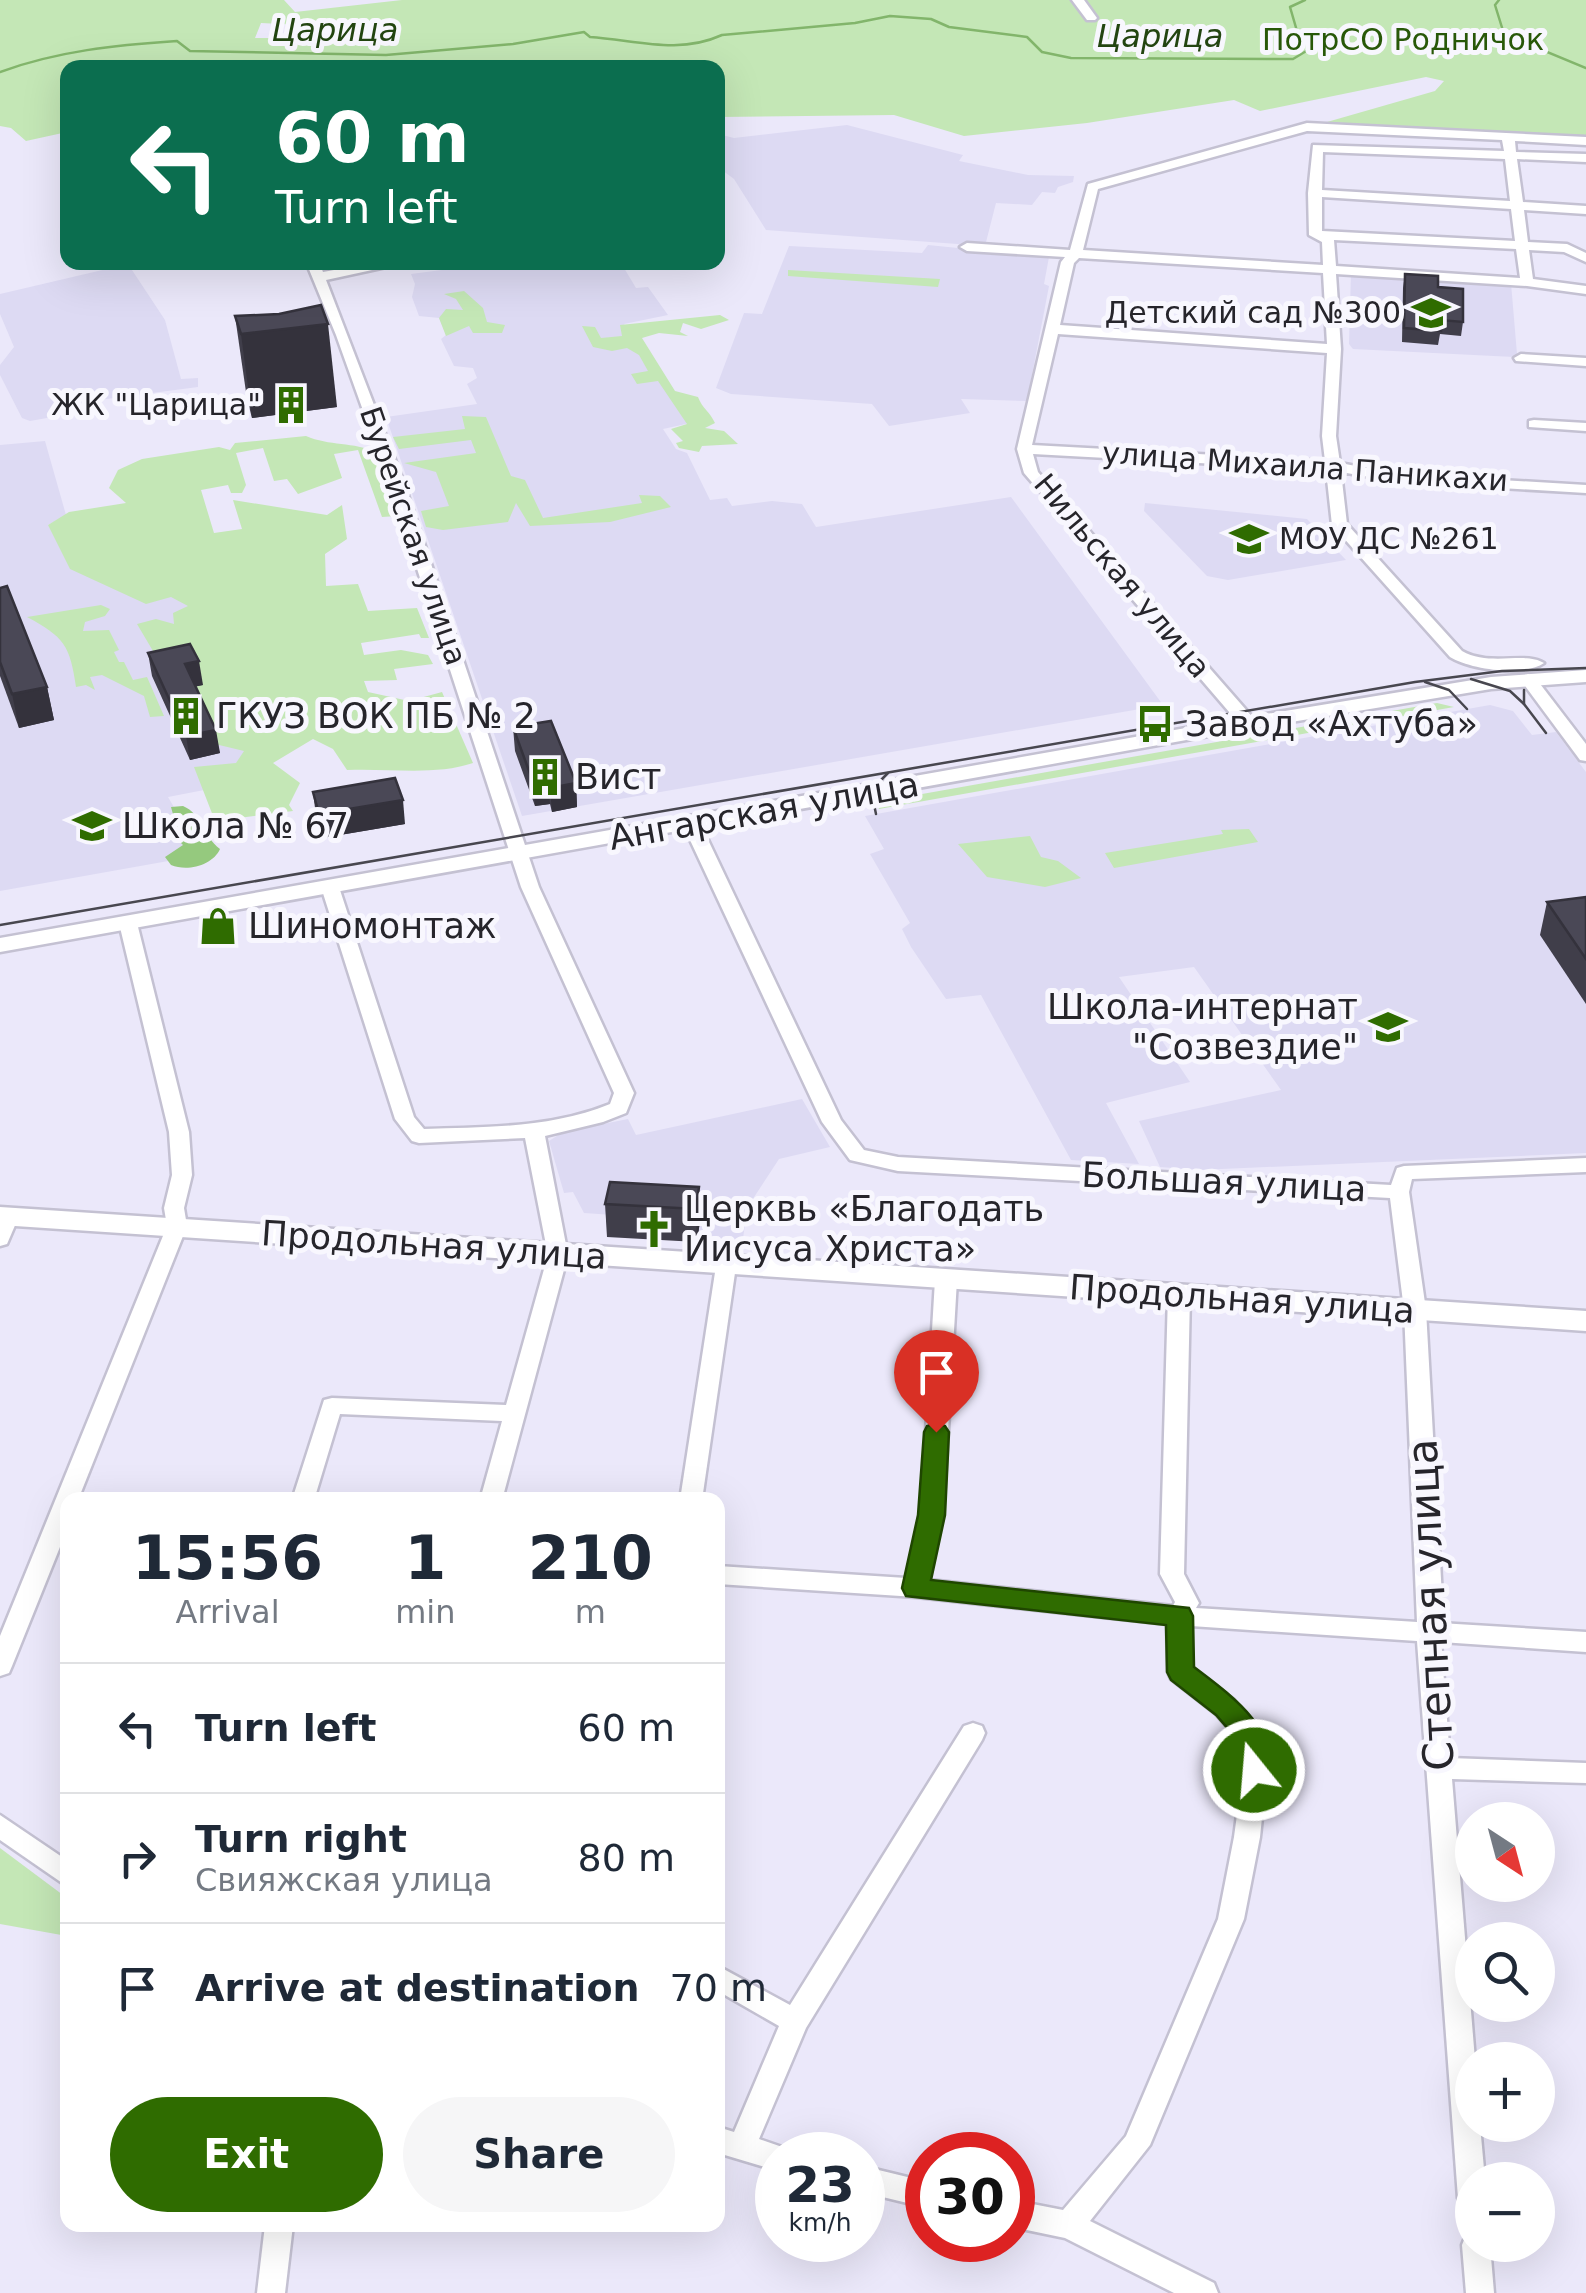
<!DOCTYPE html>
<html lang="en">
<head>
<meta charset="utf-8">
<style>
	body { margin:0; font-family:"DejaVu Sans",sans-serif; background:#f6f6f7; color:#1f2937; height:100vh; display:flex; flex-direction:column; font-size:38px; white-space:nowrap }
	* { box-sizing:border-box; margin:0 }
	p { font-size:32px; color:#747a83 }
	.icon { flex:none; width:55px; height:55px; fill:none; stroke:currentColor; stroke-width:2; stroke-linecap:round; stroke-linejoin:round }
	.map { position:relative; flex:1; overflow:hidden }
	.details { position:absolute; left:60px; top:1492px; width:665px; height:740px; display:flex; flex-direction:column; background:#fff; border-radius:20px; box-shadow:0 10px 40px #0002 }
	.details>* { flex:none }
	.guide { position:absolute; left:60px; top:60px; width:665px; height:210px; border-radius:20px; box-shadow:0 10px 40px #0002; background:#0b6e4f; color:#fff; overflow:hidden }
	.needle { width:65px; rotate:144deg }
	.fabs { position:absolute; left:1455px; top:1802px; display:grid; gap:20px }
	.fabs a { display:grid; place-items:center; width:100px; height:100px; border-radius:50%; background:#fff; box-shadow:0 10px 40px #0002; font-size:50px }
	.speed { position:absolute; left:755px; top:2132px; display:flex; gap:20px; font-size:50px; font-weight:700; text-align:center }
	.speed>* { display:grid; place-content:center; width:130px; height:130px; border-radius:50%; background:#fff; box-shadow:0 10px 40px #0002; line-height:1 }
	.speed small { font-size:25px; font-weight:400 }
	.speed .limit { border:15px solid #d22; background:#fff; color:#111 }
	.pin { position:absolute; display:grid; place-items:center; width:85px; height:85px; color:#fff; margin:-102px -42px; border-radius:50% 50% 50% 0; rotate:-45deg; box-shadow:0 0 10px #0007 }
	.pin .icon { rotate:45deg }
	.me { position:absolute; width:110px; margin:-55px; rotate:343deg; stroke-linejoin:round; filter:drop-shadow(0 0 8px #0008) }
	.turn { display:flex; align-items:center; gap:35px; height:210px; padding:0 50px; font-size:45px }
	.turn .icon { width:130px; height:130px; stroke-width:2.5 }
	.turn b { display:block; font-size:70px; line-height:85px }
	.eta { display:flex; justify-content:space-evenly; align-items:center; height:170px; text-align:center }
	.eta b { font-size:60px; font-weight:600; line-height:70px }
	.cta { display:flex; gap:20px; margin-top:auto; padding:20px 50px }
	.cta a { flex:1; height:115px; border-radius:60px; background:#2f6c00; color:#fff; font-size:40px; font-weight:600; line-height:115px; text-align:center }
	.cta a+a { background:#f6f6f7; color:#1f2937 }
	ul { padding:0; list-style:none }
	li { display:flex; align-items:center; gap:30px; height:130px; padding:0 50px; border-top:2px solid #e0e1e3 }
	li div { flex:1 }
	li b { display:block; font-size:38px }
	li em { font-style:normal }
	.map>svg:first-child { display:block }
	.built { fill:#dddaf3 }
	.green { fill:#c4e7b6; fill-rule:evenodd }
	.forest { fill:#95c97e }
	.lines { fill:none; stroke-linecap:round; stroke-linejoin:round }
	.stream { stroke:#82b56b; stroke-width:2.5 }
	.minor-casing { stroke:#c4c1d2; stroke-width:5 }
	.major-casing { stroke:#c4c1d2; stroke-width:5 }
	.minor { fill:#fff; fill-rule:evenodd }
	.major { fill:#fff; fill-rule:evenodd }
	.tram { stroke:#48474f; stroke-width:2.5 }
	.wall { fill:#403e4a }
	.shaded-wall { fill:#34323c }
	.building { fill:#4a4856; stroke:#34323c; stroke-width:2.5 }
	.route { fill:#2f6c00; stroke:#1f4600; stroke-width:2.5 }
	.labels { text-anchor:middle; stroke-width:10; stroke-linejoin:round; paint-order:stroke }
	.far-park-label { font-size:30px; fill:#285808; stroke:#f8f7fe }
	.far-poi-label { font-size:30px; fill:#26252b; stroke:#f8f7fe; text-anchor:end }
	.far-street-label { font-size:30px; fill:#26252b; stroke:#f8f7fe }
	.far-water-label { font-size:32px; font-style:italic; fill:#234511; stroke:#f8f7fe }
	.poi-label { font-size:35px; fill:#26252b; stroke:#f8f7fe; text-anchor:start }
	.street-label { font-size:35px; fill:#26252b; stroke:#f8f7fe }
	.near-street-label { font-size:42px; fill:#26252b; stroke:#f8f7fe }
</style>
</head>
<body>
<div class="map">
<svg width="1586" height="2293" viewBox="0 0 1586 2293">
	<rect width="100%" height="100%" fill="#ebe8fa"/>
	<g class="built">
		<polygon points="847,125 963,155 959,161 1028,175 1074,176 1073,182 1058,187 1055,193 1042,192 1032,205 996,203 985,246 766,230 734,179 718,167 718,134 734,138"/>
		<polygon points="928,245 1049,257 1044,284 1049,286 1027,401 961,399 970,413 889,426 872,404 731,394 716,388 744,313 762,314 789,246 922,253"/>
		<polygon points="503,262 621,263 636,288 648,287 668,315 624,324 695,422 663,429 676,449 687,453 710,500 727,498 732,506 772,501 802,504 816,527 1011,497 1163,705 522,816 386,417 477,404 467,384 477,378 473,368 454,366 441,339 446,335 439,318 419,316 412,297 415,284 411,274"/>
		<polygon points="128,264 165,320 181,379 198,378 198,387 91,401 91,405 75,413 30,421 22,418 0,375 0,365 14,347 0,314 0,294"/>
		<polygon points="1351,273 1511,283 1517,354 1514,357 1353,349 1349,344"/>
		<polygon points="45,441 66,515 48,525 179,588 273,751 271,777 168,797 202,855 0,891 0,445"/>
		<polygon points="1145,503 1307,519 1346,560 1228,580 1207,576 1144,511"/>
		<polygon points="1490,705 1513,711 1532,735 1556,732 1586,772 1586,1153 1199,1170 1160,1167 1139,1121 1281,1090 1194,967 1119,977 1190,1082 1106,1103 1139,1164 1071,1160 981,995 946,999 911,947 902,929 910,923 870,854 884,849 865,816"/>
		<polygon points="802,1099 830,1147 779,1159 741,1217 746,1218 742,1245 697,1242 700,1221 584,1213 573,1192 564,1193 549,1141 563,1132 628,1119 636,1135"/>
	</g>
	<g class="green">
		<path d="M0 0H284L295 12 402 0H1586V137L1327 122 1435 91 1444 81 1426 77 1260 111 1234 100 1087 123 964 136 894 115 718 117 721 89 718 68H68L67 132 26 141 11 128 0 126ZM261 23 360 28 355 38H255Z"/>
		<polygon points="788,270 940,279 938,287 788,276"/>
		<polygon points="464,291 483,308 487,322 505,325 502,333 473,333 469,326 446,336 439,318 446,309 463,310 456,299 444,294"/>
		<path d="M720 315 729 320 701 329 683 323 680 332 688 336 659 333 642 338 675 391 698 397C702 408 710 412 715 423L705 428 724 431 738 444 702 446 699 452 679 448 676 443 683 441 671 429 687 424 658 381 637 384 631 374 648 371 639 355 627 348 612 351 593 347 582 326 595 327 601 338 622 336 620 325Z"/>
		<polygon points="462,416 486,417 511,476 525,480 543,518 642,503 639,495 660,496 671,507 610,522 530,526 516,503 508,522 443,530 426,527 421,511 449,506 436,472 404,463 476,453 471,440 399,449 393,437 465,429"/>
		<path d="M306 436C329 446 354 442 376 452L397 516 382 517 358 450 334 454 342 478 298 494 287 479 274 481 263 448 236 453 246 485 242 493H231L228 485 201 490 214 533 242 529 233 500 327 515 342 505 347 539 325 554 326 586 358 584 368 611 417 608 429 638H421L419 634 361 643 364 655 401 650 428 655 433 664 394 669 397 680 364 681 368 692 409 701 442 692 473 763C435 776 388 768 347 770L333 749 313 739 273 763 300 783 289 805 293 811 215 821 194 767 236 763 244 751 215 744 166 673 137 624 156 619 174 624 173 613 188 606 171 597 146 604 70 569 48 525 69 512 126 503 109 488 118 470 142 459 219 447 230 450 235 443Z"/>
		<path d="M101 605 110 609 105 616 85 622 83 631 109 630 119 650 114 652 119 662H124L133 680 147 677 164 716 150 717 144 696 102 675 90 677 95 690 86 685 76 687C70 645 64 637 27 617Z"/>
		<polygon points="1437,703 1454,707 879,809 877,802"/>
		<polygon points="1249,829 1258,842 1114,868 1105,853 1223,834 1221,830"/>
		<polygon points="1030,836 1041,857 1058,861 1081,878 1045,887 987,877 958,844"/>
		<polygon points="0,1848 67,1898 67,1936 0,1924"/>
	</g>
	<path class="forest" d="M183 806C202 814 203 836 220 849 213 865 188 872 171 865L165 857 183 845 161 823 174 818 171 807Z"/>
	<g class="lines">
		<g class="stream">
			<polyline points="1499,0 1495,5 1504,34 1586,68"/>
			<path d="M0 72C57 51 116 45 177 41L190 51 386 55 513 44 584 32 590 37C636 40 678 55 722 35L855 23 890 16 931 19 949 27 1027 37 1042 52 1071 58 1293 59 1313 47 1299 38 1290 7 1305 0"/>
		</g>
		<g class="minor-casing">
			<g id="minor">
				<polygon points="1072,0 1084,0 1097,18 1095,20 1087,20"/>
				<path d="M1307 123 1586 137V145L1515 141 1516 152 1586 154V162L1517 159 1523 202 1586 206V214L1524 210 1528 242 1567 244 1586 253V262L1564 252 1529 250 1533 279 1586 286V294L1527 286 1336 274 1341 349 1336 436 1340 463 1398 474 1586 485V493L1398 482 1341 472 1347 524 1462 651C1490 667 1526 651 1544 663 1524 677 1472 670 1450 657L1332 525 1326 470 1033 454 1038 472 1254 719V727H1242L1024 473 1017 449 1061 262 1065 257 967 251 960 247 967 243 1070 250 1088 184ZM1307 131 1502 140 1504 151 1313 145 1308 193 1309 235 1322 242 1323 265 1083 250 1098 189ZM1323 152 1505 159 1510 201 1322 190ZM1322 197 1511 209 1515 241 1322 231ZM1334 240 1516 249 1520 278 1336 266ZM1079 258 1323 273 1327 344 1060 325 1074 263ZM1058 334 1327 353 1322 436 1325 461 1032 445Z"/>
				<path d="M306 262H319L323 272 378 262H409L326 280 404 483 539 887 634 1093 626 1113 603 1122 545 1136 568 1255 502 1500H480L502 1421 340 1414 314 1500H292L324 1400 332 1398 506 1405 548 1255 525 1138 419 1143 412 1141 395 1119 321 887 324 883H336L339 887 414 1117 424 1129C488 1127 551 1128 610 1104L614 1093 521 887 389 483 336 335Z"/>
				<polygon points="1521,354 1586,358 1586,366 1516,361 1514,358"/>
				<polygon points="1534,420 1586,423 1586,431 1529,427 1529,421"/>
				<polygon points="1528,674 1534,676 1586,744 1586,761 1580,760 1520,679"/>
				<polygon points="692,820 701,825 841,1120 864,1150 898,1157 1391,1185 1397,1168 1404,1166 1586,1158 1586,1172 1412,1179 1409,1192 1426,1310 1442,1597 1440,1623 1586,1632 1586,1652 1441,1642 1450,1758 1586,1763 1586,1783 1452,1779 1475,2060 1472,2125 1480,2125 1485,2180 1472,2180 1472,2211 1462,2207 1458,2198 1417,1641 1191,1626 1192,1668 1234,1700 1261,1734 1267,1770 1260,1837 1244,1919 1150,2145 1090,2221 1214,2283 1218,2293 1174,2293 1065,2238 1012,2227 1012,2200 1063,2210 1126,2136 1218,1919 1234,1837 1243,1770 1237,1738 1216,1714 1171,1679 1168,1672 1167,1624 916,1597 718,1584 718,1566 906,1578 921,1515 935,1280 939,1275 953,1275 957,1280 943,1515 929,1580 1173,1606 1175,1602 1160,1574 1168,1295 1172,1290 1186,1290 1190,1295 1184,1574 1199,1603 1196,1608 1417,1622 1404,1310 1390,1198 898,1171 850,1160 822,1122 683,825"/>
				<polygon points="128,917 137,923 189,1132 192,1175 184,1208 187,1226 78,1500 68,1500 68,1527 12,1666 9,1673 0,1676 0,1636 167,1226 164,1208 172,1175 169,1132 119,923"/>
				<polygon points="9,1209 19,1216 7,1244 0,1246 0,1214"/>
				<polygon points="726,1259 736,1266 702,1500 680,1500 716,1266"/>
				<polygon points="973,1723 982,1726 985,1733 982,1740 806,2028 759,2139 788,2149 791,2155 778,2155 778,2171 718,2153 718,2127 734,2132 779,2026 718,1991 718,1966 790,2005 964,1726"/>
				<polygon points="0,1815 68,1861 68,1887 0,1840"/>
				<polygon points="862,2166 928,2182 928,2208 862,2192"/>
				<polygon points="265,2225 293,2225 285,2293 257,2293"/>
				<polygon points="1472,2233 1472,2245 1490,2245 1494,2293 1466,2293 1462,2245 1466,2235"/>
			</g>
		</g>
		<g class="major-casing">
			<g id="major">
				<polygon points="1586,670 1586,682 1491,689 1248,729 0,952 0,938 1248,717 1491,677"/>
				<polygon points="0,1207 1586,1311 1586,1331 0,1225"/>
			</g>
		</g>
		<use href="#minor" class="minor"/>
		<use href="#major" class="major"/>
		<g class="tram">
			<polyline points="1471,679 1510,691 1524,704"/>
			<polyline points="1425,682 1449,690 1467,709"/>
			<polyline points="1524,690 1524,704 1546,733"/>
			<polyline points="876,814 871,790 888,773"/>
			<polyline points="0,925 1415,682 1502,671 1586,668"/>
		</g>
	</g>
	<g class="wall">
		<polygon points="1405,274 1438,287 1463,322 1461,336 1440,334 1438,345 1402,342 1403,288"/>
		<polygon points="235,316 337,407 252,418 247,399"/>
		<polygon points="0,588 47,687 54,720 19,728 0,676"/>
		<polygon points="148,653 203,685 196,686 220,753 190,760 152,676"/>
		<polygon points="513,727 576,783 577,807 552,812 550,804 535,806 515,751"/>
		<polygon points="313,792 405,824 322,838 316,816"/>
		<polygon points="1586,897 1586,1004 1540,935 1547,902"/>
		<polygon points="699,1187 700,1221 697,1242 607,1237 605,1204"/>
	</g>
	<g class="shaded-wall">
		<polygon points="328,324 337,407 252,418 241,334"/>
		<polygon points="199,661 203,685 189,688 185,664"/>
		<polygon points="47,687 54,720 19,728 12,694"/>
		<polygon points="216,730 220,753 190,760 186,736"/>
		<polygon points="548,780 550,804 535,806 533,782"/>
		<polygon points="576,783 577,807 552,812 550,788"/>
		<polygon points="403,800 405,824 322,838 319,814"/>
		<polygon points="699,1187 700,1221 697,1242 696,1209"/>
	</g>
	<g class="building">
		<polygon points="1405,274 1438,276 1438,287 1463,289 1463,322 1441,320 1441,331 1404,328"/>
		<polygon points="321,305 328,324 241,334 235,316 279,314"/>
		<polygon points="7,586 47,687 12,694 0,662 0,588"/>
		<polygon points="190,644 199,661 185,664 216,730 186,736 148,653"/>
		<polygon points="551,721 576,783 550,788 548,780 533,782 513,727"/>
		<polygon points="395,778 403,800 319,814 313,792"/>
		<polygon points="1586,897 1586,959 1547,902"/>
		<polygon points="610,1182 699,1187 696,1209 605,1204"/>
	</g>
	<path class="route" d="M936 1423 945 1426 949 1432 945 1515 931 1580 1189 1608 1193 1616 1194 1667C1224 1690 1287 1733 1264 1778L1254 1781 1245 1778 1236 1738 1216 1715 1171 1680 1167 1672 1166 1625 906 1596 902 1588 918 1515 924 1432 927 1426Z"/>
	<defs>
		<g id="school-bare" transform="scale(3)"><path d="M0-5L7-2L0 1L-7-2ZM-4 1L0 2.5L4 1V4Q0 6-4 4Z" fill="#2f6c00" stroke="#f8f7fe" stroke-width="2.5" paint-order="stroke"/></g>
		<g id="building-bare" transform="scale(3)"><path d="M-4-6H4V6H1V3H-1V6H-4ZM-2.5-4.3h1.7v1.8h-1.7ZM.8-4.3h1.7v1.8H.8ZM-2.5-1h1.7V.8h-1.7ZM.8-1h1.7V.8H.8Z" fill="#2f6c00" stroke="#f8f7fe" stroke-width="2.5" paint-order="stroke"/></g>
		<g id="bus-bare" transform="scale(3)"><path d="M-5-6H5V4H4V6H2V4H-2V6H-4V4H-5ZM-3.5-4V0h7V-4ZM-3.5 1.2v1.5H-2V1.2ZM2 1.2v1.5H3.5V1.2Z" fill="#2f6c00" stroke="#f8f7fe" stroke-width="2.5" paint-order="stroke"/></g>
		<g id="shop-bare" transform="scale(3)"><path d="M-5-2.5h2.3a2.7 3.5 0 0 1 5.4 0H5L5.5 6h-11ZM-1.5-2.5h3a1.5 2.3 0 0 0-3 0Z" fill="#2f6c00" stroke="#f8f7fe" stroke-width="2.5" paint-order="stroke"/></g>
		<g id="church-bare" transform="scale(3)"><path d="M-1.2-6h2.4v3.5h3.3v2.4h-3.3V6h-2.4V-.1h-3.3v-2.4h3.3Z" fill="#2f6c00" stroke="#f8f7fe" stroke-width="2.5" paint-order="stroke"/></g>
	</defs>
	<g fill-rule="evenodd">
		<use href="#school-bare" x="1431" y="313"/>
		<use href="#building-bare" x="291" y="405"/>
		<use href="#school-bare" x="1249" y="539"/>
		<use href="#building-bare" x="186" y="716"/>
		<use href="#bus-bare" x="1155" y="724"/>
		<use href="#building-bare" x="545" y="777"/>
		<use href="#school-bare" x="92" y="826"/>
		<use href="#shop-bare" x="218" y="926"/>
		<use href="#school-bare" x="1388" y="1027"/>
		<use href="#church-bare" x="654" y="1229"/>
	</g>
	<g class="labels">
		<g class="far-park-label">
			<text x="1403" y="50">ПотрСО Родничок</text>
		</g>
		<g class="far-poi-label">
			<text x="1401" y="323">Детский сад №300</text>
			<text x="261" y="415">ЖК "Царица"</text>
			<text x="1279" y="549" text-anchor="start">МОУ ДС №261</text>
		</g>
		<g class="far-street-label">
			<text transform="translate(1305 467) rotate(4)" y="10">улица Михаила Паникахи</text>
			<text transform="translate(413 536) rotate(71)" y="10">Бурейская улица</text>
			<text transform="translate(1122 576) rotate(50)" y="10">Нильская улица</text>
		</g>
		<g class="far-water-label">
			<text x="335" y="41">Царица</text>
			<text x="1160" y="47">Царица</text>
		</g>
		<g class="poi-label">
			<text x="216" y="728">ГКУЗ ВОК ПБ № 2</text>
			<text x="1185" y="736">Завод «Ахтуба»</text>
			<text x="575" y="789">Вист</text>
			<text x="122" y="838">Школа № 67</text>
			<text x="248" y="938">Шиномонтаж</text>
			<text x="1358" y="1019" text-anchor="end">Школа-интернат<tspan x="1358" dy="40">"Созвездие"</tspan></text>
			<text x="684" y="1221">Церквь «Благодать<tspan x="684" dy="40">Иисуса Христа»</tspan></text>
		</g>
		<g class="street-label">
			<text transform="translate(764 811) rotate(-10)" y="12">Ангарская улица</text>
			<text transform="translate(1224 1182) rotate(3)" y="12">Большая улица</text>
			<text transform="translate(434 1245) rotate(4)" y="12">Продольная улица</text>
			<text transform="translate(1242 1299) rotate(4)" y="12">Продольная улица</text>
		</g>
		<g class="near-street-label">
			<text transform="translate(1430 1605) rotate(-93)" y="15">Степная улица</text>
		</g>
	</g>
</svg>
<div class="fabs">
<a><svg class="needle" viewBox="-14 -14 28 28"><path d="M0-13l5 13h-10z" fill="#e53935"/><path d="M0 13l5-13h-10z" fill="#747a83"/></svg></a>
<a><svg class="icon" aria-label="search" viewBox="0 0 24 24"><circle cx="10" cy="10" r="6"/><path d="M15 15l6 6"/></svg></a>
<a>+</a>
<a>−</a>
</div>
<div class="speed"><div>23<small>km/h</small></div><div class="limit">30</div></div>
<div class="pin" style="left:936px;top:1432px;background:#d93025"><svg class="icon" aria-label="arrive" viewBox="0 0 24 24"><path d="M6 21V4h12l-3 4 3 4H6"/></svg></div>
<svg class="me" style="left:1254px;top:1770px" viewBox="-20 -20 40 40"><circle r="17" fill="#2f6c00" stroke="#fff" stroke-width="3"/><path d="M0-11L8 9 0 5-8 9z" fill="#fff"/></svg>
<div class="guide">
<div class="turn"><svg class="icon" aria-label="left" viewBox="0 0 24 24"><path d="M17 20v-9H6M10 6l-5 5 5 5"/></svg><div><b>60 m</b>Turn left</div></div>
</div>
<section class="details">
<div class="eta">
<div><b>15:56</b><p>Arrival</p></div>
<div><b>1</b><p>min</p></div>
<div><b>210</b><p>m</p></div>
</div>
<ul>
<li><svg class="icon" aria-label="left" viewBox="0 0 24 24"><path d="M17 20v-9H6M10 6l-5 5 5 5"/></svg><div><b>Turn left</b></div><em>60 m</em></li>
<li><svg class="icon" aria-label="right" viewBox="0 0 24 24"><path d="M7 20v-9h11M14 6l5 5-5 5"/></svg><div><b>Turn right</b><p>Свияжская улица</p></div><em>80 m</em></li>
<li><svg class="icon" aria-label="arrive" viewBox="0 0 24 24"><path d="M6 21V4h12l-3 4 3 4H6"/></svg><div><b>Arrive at destination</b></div><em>70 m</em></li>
</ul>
<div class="cta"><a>Exit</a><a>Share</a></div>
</section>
</div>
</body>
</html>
